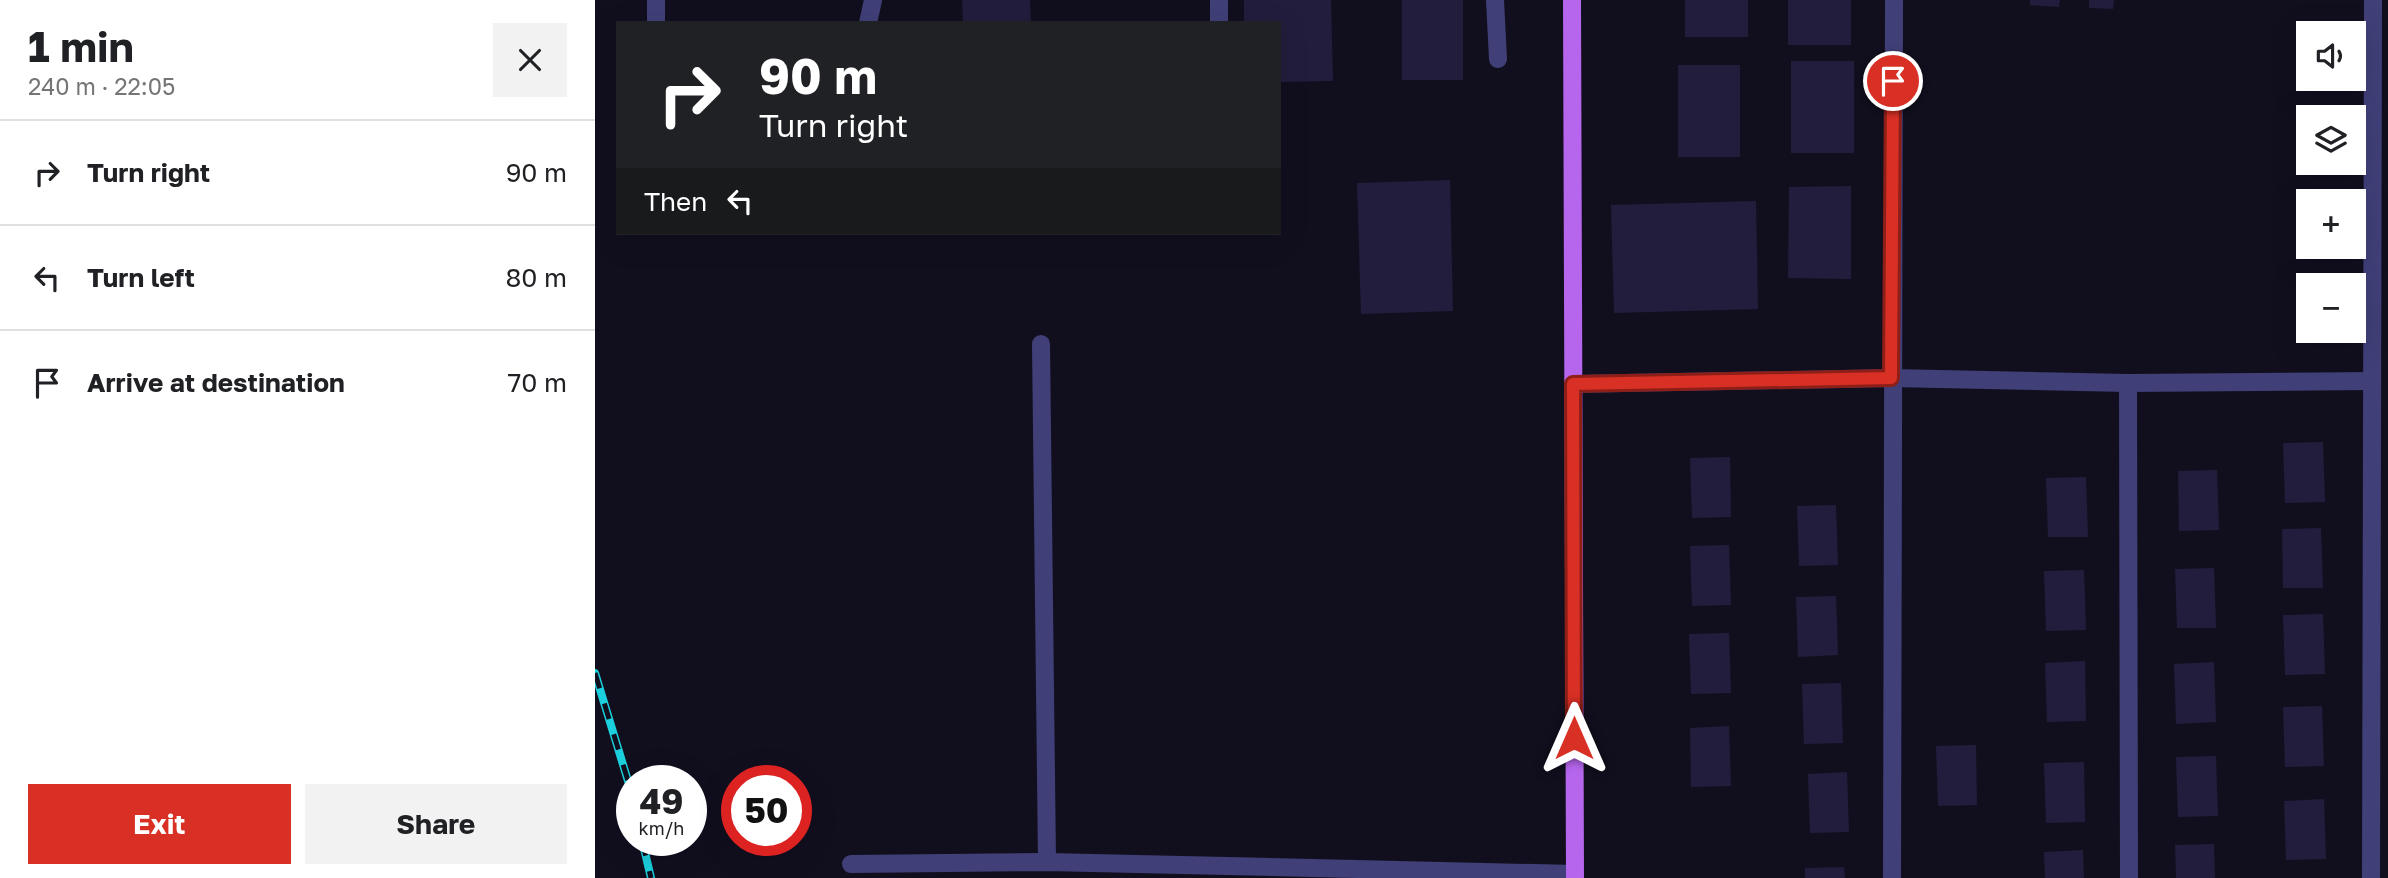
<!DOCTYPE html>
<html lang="en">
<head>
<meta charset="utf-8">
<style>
	body { margin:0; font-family:"Golos Text",sans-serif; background:#f2f2f2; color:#202124; height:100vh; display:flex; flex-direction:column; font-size:26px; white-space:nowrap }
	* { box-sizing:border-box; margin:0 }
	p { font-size:23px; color:#757577 }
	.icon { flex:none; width:38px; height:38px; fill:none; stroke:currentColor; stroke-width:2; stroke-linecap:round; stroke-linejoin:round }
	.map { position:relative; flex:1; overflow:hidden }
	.drawer { display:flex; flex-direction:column; background:#fff; width:595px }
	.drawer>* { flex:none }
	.top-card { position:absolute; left:21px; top:21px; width:665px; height:214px; border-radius:0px; box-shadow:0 7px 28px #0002; background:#202124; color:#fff; overflow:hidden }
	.controls { position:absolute; left:1701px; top:21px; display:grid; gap:14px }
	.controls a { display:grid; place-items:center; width:70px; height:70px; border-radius:0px; background:#fff; box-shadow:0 7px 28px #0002; font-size:35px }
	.speed { position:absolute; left:21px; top:765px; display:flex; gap:14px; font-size:35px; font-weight:700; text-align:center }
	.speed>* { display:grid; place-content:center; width:91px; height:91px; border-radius:50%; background:#fff; box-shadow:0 7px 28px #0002; line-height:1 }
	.speed small { font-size:18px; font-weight:400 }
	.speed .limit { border:10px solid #d22; background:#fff; color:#111 }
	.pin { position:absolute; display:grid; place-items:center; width:60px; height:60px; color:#fff; margin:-30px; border:4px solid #fff; border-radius:50%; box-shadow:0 2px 7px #0007 }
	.me { position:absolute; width:77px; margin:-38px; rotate:0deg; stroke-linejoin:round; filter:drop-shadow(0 0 5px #0008) }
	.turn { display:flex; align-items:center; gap:24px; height:147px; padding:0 28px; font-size:32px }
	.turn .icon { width:91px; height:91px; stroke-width:2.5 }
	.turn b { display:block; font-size:49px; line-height:60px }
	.then { display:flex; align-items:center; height:66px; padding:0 28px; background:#0003; gap:14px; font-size:26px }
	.round { display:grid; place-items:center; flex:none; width:74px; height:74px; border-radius:0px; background:#f2f2f2 }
	.summary { display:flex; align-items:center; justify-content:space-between; height:119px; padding:0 28px }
	h1 { font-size:42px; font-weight:700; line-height:52px }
	.cta { display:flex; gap:14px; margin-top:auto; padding:14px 28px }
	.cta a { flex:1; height:80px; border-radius:0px; background:#d93025; color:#fff; font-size:28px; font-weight:700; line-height:80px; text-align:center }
	.cta a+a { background:#f2f2f2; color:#202124 }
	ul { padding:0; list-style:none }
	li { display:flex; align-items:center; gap:21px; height:105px; padding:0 28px; border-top:2px solid #e0e0e0 }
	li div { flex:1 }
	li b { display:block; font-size:26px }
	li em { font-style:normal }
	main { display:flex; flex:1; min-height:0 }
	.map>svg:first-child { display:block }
	.building { fill:#231d3d }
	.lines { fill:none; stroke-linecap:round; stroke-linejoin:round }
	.minor { stroke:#403f78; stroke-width:18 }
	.major { stroke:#b566ec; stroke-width:18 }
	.rail-casing { stroke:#1bd0dc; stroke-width:8 }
	.rail { stroke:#110f1e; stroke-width:5; stroke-dasharray:16; stroke-linecap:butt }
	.route-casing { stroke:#8d1f18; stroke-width:18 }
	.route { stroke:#d93025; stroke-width:12 }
</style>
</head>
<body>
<main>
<section class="drawer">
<div class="summary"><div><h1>1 min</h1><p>240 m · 22:05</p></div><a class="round"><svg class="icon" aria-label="close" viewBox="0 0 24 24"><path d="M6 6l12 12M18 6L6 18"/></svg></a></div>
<ul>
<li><svg class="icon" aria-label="right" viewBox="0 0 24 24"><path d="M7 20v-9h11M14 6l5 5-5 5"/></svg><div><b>Turn right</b></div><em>90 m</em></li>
<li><svg class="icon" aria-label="left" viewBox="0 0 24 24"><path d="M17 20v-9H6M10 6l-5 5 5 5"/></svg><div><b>Turn left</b></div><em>80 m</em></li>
<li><svg class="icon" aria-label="arrive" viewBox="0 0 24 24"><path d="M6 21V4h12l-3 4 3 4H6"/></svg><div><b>Arrive at destination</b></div><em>70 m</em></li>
</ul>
<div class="cta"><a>Exit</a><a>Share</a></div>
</section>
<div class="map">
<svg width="1793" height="878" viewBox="0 0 1793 878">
	<rect width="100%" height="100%" fill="#110f1e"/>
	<g class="building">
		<polygon points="367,0 435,0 436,23 368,23"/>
		<polygon points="649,0 736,0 738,81 684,82 684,23 649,23"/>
		<rect x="807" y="0" width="61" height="80"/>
		<rect x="1090" y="0" width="63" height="37"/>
		<rect x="1193" y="0" width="63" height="45"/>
		<polygon points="1435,0 1465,0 1464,7 1435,5"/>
		<polygon points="1494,0 1519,0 1518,9 1494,8"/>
		<rect x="1196" y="61" width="63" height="92"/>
		<rect x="1083" y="65" width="62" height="92"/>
		<polygon points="855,180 858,311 766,314 762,183"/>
		<polygon points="1256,186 1256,279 1193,278 1194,187"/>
		<polygon points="1161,201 1163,309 1019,313 1016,205"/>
		<polygon points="1728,442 1730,502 1690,503 1688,443"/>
		<polygon points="1135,457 1136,517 1097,518 1095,458"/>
		<polygon points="1622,470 1624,530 1584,531 1583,471"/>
		<polygon points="1491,477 1493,537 1453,537 1451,478"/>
		<polygon points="1241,505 1243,565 1204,566 1202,506"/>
		<polygon points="1726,528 1728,588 1688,588 1687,529"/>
		<polygon points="1134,545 1136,605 1097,606 1095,546"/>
		<polygon points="1619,568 1621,628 1582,628 1580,569"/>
		<polygon points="1489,570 1491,630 1451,631 1449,571"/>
		<polygon points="1241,596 1243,655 1203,657 1201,597"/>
		<polygon points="1728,614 1730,674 1690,675 1688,615"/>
		<polygon points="1134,633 1136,693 1096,694 1094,634"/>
		<polygon points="1490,661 1491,721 1452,722 1450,663"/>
		<polygon points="1619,662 1621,722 1581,724 1579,664"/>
		<polygon points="1246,683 1248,743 1209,744 1207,684"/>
		<polygon points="1727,706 1729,766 1690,767 1688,707"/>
		<polygon points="1134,726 1136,786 1096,787 1095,728"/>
		<polygon points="1381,745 1382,805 1343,806 1341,746"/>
		<polygon points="1621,756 1623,816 1583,817 1581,757"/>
		<polygon points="1489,762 1490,822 1451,823 1449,763"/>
		<polygon points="1252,772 1254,832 1215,833 1213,774"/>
		<polygon points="1729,799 1731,859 1691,860 1689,801"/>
		<polygon points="1619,844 1620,878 1581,878 1580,845"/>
		<polygon points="1488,850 1489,878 1450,878 1449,852"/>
		<polygon points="1249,867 1250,878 1210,878 1210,868"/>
	</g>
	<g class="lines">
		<g class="minor">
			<polyline points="61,0 61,23"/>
			<polyline points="900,0 903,59"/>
			<polyline points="273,23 278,0"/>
			<polyline points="624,23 624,0"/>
			<polyline points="446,344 452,862"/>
			<polyline points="1533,383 1534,878"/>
			<polyline points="978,384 1296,378 1533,383 1777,381"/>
			<polyline points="256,864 452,862 980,874"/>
			<polyline points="1297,878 1299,0"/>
			<polyline points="1776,878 1778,0"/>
		</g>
		<polyline class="major" points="977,0 980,878"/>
		<g class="rail-casing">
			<g id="rail">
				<polyline points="0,673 37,794"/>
				<polyline points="47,840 56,878"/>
			</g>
		</g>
		<use href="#rail" class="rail"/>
	</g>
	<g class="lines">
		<g class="route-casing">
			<polyline id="route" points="979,738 978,384 1296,378 1298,81"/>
		</g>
		<use href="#route" class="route"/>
	</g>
</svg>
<div class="controls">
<a><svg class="icon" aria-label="sound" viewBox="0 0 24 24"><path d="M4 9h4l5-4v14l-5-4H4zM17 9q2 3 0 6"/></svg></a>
<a><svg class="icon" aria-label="layers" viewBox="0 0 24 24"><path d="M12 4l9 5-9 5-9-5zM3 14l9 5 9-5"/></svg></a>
<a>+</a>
<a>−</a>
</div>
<div class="speed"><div>49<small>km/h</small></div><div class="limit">50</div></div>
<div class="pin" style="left:1298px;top:81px;background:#d93025"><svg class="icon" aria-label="arrive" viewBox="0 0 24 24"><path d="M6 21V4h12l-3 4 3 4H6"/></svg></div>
<svg class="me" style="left:979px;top:738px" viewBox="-20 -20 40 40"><path d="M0-17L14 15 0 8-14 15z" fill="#d93025" stroke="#fff" stroke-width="4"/></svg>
<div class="top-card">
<div class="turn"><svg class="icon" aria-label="right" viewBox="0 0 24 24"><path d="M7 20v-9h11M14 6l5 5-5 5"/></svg><div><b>90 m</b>Turn right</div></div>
<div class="then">Then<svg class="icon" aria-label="left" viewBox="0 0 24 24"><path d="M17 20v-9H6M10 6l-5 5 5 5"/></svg></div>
</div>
</div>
</main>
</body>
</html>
